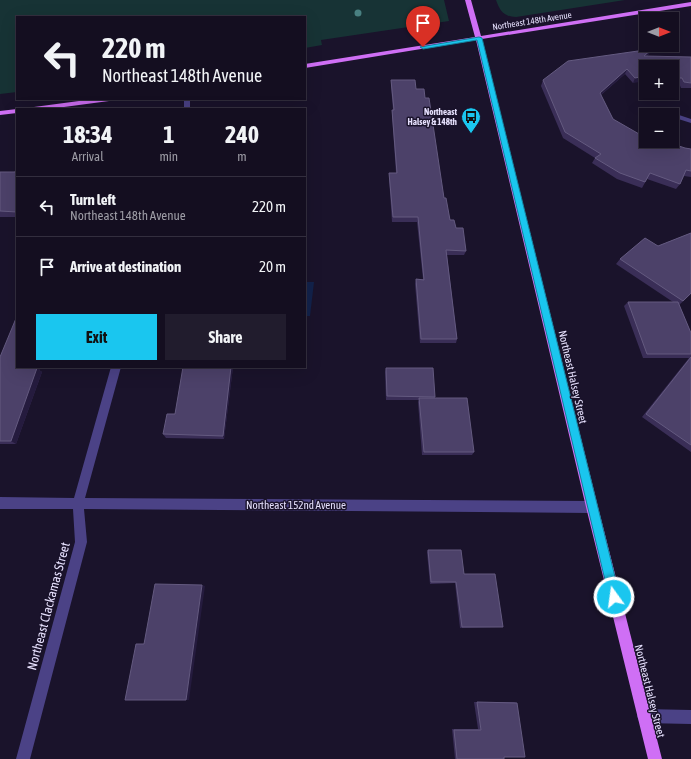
<!DOCTYPE html>
<html lang="en">
<head>
<meta charset="utf-8">
<style>
	body { margin:0; font-family:"Asap Condensed",sans-serif; background:#211c2d; color:#f1f3f6; height:100vh; display:flex; flex-direction:column; font-size:15px; white-space:nowrap }
	* { box-sizing:border-box; margin:0 }
	p { font-size:13px; color:#9d9ca5 }
	.icon { flex:none; width:22px; height:22px; fill:none; stroke:currentColor; stroke-width:2; stroke-linecap:round; stroke-linejoin:round }
	.map { position:relative; flex:1; overflow:hidden }
	.side { position:absolute; left:16px; top:108px; width:290px; height:260px; display:flex; flex-direction:column; background:#140e20; border-radius:0px; box-shadow:0 4px 16px #0002,0 0 0 1px #332e3e }
	.side>* { flex:none }
	.banner { position:absolute; left:16px; top:16px; width:290px; height:84px; border-radius:0px; box-shadow:0 4px 16px #0002,0 0 0 1px #332e3e; background:#140e20; color:#f1f3f6; overflow:hidden }
	.needle { width:26px; rotate:90deg }
	.tools { position:absolute; left:639px; top:12px; display:grid; gap:8px }
	.tools a { display:grid; place-items:center; width:40px; height:40px; border-radius:0px; background:#140e20; box-shadow:0 4px 16px #0002,0 0 0 1px #332e3e; font-size:20px }
	.pin { position:absolute; display:grid; place-items:center; width:34px; height:34px; color:#fff; margin:-41px -17px; border-radius:50% 50% 50% 0; rotate:-45deg; box-shadow:0 0 4px #0007 }
	.pin .icon { rotate:45deg }
	.me { position:absolute; width:44px; margin:-22px; rotate:346deg; stroke-linejoin:round; filter:drop-shadow(0 0 3px #0008) }
	.turn { display:flex; align-items:center; gap:14px; height:84px; padding:0 20px; font-size:18px }
	.turn .icon { width:52px; height:52px; stroke-width:2.5 }
	.turn b { display:block; font-size:28px; line-height:34px }
	.eta { display:flex; justify-content:space-evenly; align-items:center; height:68px; text-align:center }
	.eta b { font-size:24px; font-weight:700; line-height:28px }
	.button { display:flex; gap:8px; margin-top:auto; padding:8px 20px }
	.button a { flex:1; height:46px; border-radius:0px; background:#1ac6ef; color:#111; font-size:16px; font-weight:700; line-height:46px; text-align:center }
	.button a+a { background:#211c2d; color:#f1f3f6 }
	ul { padding:0; list-style:none }
	li { display:flex; align-items:center; gap:12px; height:60px; padding:0 20px; border-top:1px solid #332e3e }
	li div { flex:1 }
	li b { display:block; font-size:15px }
	li em { font-style:normal }
	.map>svg:first-child { display:block }
	.green { fill:#173335 }
	.water { fill:#12224b }
	.lines { fill:none; stroke-linecap:round; stroke-linejoin:round }
	.minor { fill:#4b4286; fill-rule:evenodd }
	.major { fill:#cf6ff5; fill-rule:evenodd }
	.tree { fill:#498081 }
	.wall { fill:#3a2e57 }
	.shaded-wall { fill:#251b3e }
	.building { fill:#4c4169; stroke:#645a80 }
	.route { fill:#1ac6ef; stroke:#11819b }
	.labels { text-anchor:middle; stroke-width:3; stroke-linejoin:round; paint-order:stroke }
	.far-street-label { font-size:9px; fill:#e6e0fd; stroke:#1a132b }
	.far-poi-label { font-size:9px; font-weight:bold; fill:#e6e0fd; stroke:#1a132b; text-anchor:end }
	.street-label { font-size:11px; fill:#e6e0fd; stroke:#1a132b }
	.near-street-label { font-size:13px; fill:#e6e0fd; stroke:#1a132b }
</style>
</head>
<body>
<div class="map">
<svg width="691" height="759" viewBox="0 0 691 759">
	<rect width="100%" height="100%" fill="#1a132b"/>
	<g class="green">
		<polygon points="0,0 444,0 449,21 321,40 322,45 305,48 305,17 17,17 17,92 0,94"/>
		<path d="M496 0H625L516 17C503 16 500 11 496 0Z"/>
	</g>
	<polygon class="water" points="305,282 314,282 310,316 305,316"/>
	<g class="lines">
		<g class="minor">
			<rect x="184" y="99" width="6" height="10"/>
			<polygon points="667,111 691,119 691,123 672,117 672,115 665,114 665,112"/>
			<polygon points="111,367 121,367 85,498 592,501 596,503 598,507 596,511 592,513 84,509 87,542 30,759 16,759 75,542 73,509 0,509 0,497 74,498"/>
			<polygon points="644,709 691,710 691,724 644,723 639,721 637,716 639,711"/>
		</g>
		<g class="major">
			<polygon points="465,0 471,0 481,36 691,2 691,6 482,39 598,507 662,759 648,759 586,507 476,40 305,68 305,64 475,37"/>
			<polygon points="94,99 112,99 109,101 49,109 31,109 34,107"/>
			<polygon points="17,109 17,113 0,115 0,111"/>
		</g>
	</g>
	<circle class="tree" cx="358" cy="13" r="3.5"/>
	<g class="wall">
		<polygon points="649,54 647,56 691,57 691,88 681,88 679,83 672,83 672,67 633,83 625,74 601,95 613,119 646,141 691,149 691,177 684,176 680,184 676,189 647,179 642,188 617,179 592,163 595,158 563,138 541,86 543,80"/>
		<polygon points="391,80 416,89 450,220 456,228 466,251 464,255 447,255 457,339 456,343 420,343 415,284 416,279 423,279 417,222 392,222 389,178 389,173 396,173 392,115 392,110 393,110 391,86"/>
		<polygon points="17,168 17,217 0,217 0,172 15,172"/>
		<polygon points="691,233 691,294 679,305 691,333 691,452 642,417 689,358 643,358 624,306 628,302 673,302 616,264 620,259 658,246"/>
		<polygon points="0,357 17,367 41,367 39,370 42,372 16,444 0,444"/>
		<polygon points="233,367 224,439 166,438 163,434 175,414"/>
		<polygon points="386,368 435,397 435,398 474,452 472,455 422,455 418,402 419,400 386,400 385,372"/>
		<polygon points="428,550 464,574 503,627 500,627 460,628 455,583 430,584 427,552"/>
		<polygon points="474,702 514,702 517,703 504,757 504,759 455,759 452,729 478,729"/>
	</g>
	<g class="shaded-wall">
		<polygon points="652,49 649,54 641,61 644,56"/>
		<polygon points="627,69 625,74 597,98 600,93"/>
		<polygon points="646,76 646,81 633,83 635,78"/>
		<polygon points="35,367 41,367 39,370 42,372 16,444 11,441"/>
		<polygon points="231,367 233,367 224,439 223,436"/>
		<polygon points="202,585 205,586 189,700 186,700"/>
	</g>
	<g class="building">
		<polygon points="652,49 644,56 691,57 691,83 684,82 682,78 672,78 672,67 646,67 646,76 635,78 627,69 600,93 613,119 646,138 646,141 664,141 685,148 691,149 691,171 686,170 680,184 650,173 645,182 620,173 595,158 601,154 565,132 543,80 568,61"/>
		<polygon points="391,80 415,80 416,89 424,89 425,98 429,98 444,198 446,198 450,220 454,220 456,228 463,228 466,251 446,250 457,339 421,339 416,279 424,280 418,217 393,217 389,173 397,173 392,110 394,110"/>
		<polygon points="17,168 17,212 0,211 0,172 15,172"/>
		<polygon points="691,233 691,293 683,301 620,259 645,238 658,246"/>
		<polygon points="628,302 678,302 691,333 691,354 647,354"/>
		<polygon points="17,316 17,367 35,367 35,368 37,368 11,441 0,441 0,357"/>
		<polygon points="691,357 691,445 646,414"/>
		<polygon points="183,367 231,367 223,436 163,434 167,414 175,414"/>
		<polygon points="386,368 433,368 435,397 387,396"/>
		<polygon points="419,398 467,398 474,452 424,452"/>
		<polygon points="428,550 461,550 464,574 495,574 503,627 462,627 456,582 431,582"/>
		<polygon points="155,584 202,585 186,700 125,700 136,644 144,644"/>
		<polygon points="477,702 517,703 525,757 504,757 504,759 457,759 454,730 481,730"/>
	</g>
	<polygon class="route" points="479,37 482,38 620,597 618,601 614,603 610,601 609,597 477,40 423,49 420,47"/>
	<defs>
		<g id="bus-pin" transform="scale(1)"><path d="M0 17L-7.5 6A9.5 9.5 0 1 1 7.5 6Z" fill="#1ac6ef" stroke="#1a132b"/><path d="M-5-6H5V4H4V6H2V4H-2V6H-4V4H-5ZM-3.5-4V0h7V-4ZM-3.5 1.2v1.5H-2V1.2ZM2 1.2v1.5H3.5V1.2Z" fill="#111"/></g>
	</defs>
	<g fill-rule="evenodd">
		<use href="#bus-pin" x="471" y="117"/>
	</g>
	<g class="labels">
		<g class="far-street-label">
			<text transform="translate(532 21) rotate(-9)" y="3">Northeast 148th Avenue</text>
		</g>
		<g class="far-poi-label">
			<text x="457" y="115">Northeast<tspan x="457" dy="10">Halsey &amp; 148th</tspan></text>
		</g>
		<g class="street-label">
			<text transform="translate(573 377) rotate(77)" y="4">Northeast Halsey Street</text>
			<text x="296" y="509">Northeast 152nd Avenue</text>
			<text transform="translate(650 691) rotate(76)" y="4">Northeast Halsey Street</text>
		</g>
		<g class="near-street-label">
			<text transform="translate(48 606) rotate(-75)" y="5">Northeast Clackamas Street</text>
		</g>
	</g>
</svg>
<div class="tools">
<a><svg class="needle" viewBox="-14 -14 28 28"><path d="M0-13l5 13h-10z" fill="#e53935"/><path d="M0 13l5-13h-10z" fill="#9d9ca5"/></svg></a>
<a>+</a>
<a>−</a>
</div>
<div class="pin" style="left:423px;top:47px;background:#d93025"><svg class="icon" aria-label="arrive" viewBox="0 0 24 24"><path d="M6 21V4h12l-3 4 3 4H6"/></svg></div>
<svg class="me" style="left:614px;top:597px" viewBox="-20 -20 40 40"><circle r="17" fill="#1ac6ef" stroke="#fff" stroke-width="3"/><path d="M0-11L8 9 0 5-8 9z" fill="#fff"/></svg>
<div class="banner">
<div class="turn"><svg class="icon" aria-label="left" viewBox="0 0 24 24"><path d="M17 20v-9H6M10 6l-5 5 5 5"/></svg><div><b>220 m</b>Northeast 148th Avenue</div></div>
</div>
<section class="side">
<div class="eta">
<div><b>18:34</b><p>Arrival</p></div>
<div><b>1</b><p>min</p></div>
<div><b>240</b><p>m</p></div>
</div>
<ul>
<li><svg class="icon" aria-label="left" viewBox="0 0 24 24"><path d="M17 20v-9H6M10 6l-5 5 5 5"/></svg><div><b>Turn left</b><p>Northeast 148th Avenue</p></div><em>220 m</em></li>
<li><svg class="icon" aria-label="arrive" viewBox="0 0 24 24"><path d="M6 21V4h12l-3 4 3 4H6"/></svg><div><b>Arrive at destination</b></div><em>20 m</em></li>
</ul>
<div class="button"><a>Exit</a><a>Share</a></div>
</section>
</div>
</body>
</html>
